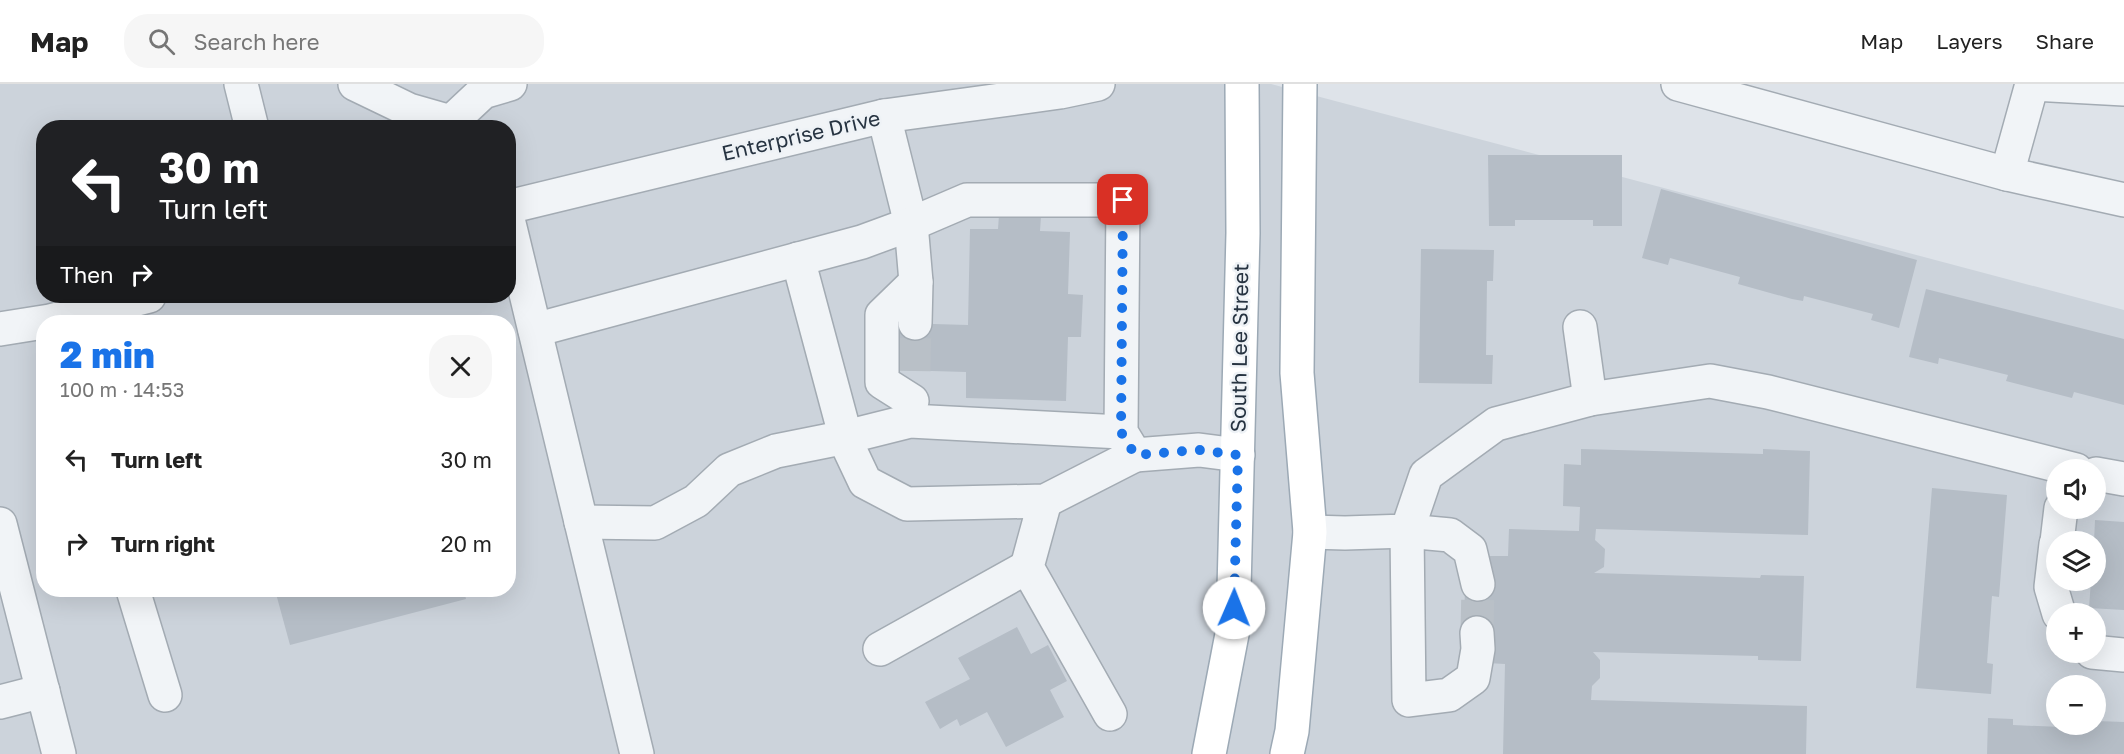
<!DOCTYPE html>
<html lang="en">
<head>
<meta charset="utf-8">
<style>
	body { margin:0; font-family:"Golos Text",sans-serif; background:#f6f6f6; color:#222; height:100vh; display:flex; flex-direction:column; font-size:22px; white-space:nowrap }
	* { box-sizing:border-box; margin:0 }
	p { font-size:20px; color:#767676 }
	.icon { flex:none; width:33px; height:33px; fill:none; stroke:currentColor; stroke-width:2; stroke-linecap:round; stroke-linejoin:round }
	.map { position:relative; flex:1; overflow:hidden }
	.drawer { position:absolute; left:36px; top:231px; width:480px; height:282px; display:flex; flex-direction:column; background:#fff; border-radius:24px; box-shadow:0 6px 24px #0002 }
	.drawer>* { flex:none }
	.hud { position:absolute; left:36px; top:36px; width:480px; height:183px; border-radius:24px; box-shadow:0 6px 24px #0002; background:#202124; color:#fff; overflow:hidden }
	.controls { position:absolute; left:2046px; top:375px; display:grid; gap:12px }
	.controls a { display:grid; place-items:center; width:60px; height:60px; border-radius:50%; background:#fff; box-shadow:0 6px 24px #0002; font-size:30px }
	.pin { position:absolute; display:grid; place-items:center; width:51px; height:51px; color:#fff; margin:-26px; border-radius:12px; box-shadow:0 3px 9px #0006 }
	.me { position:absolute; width:66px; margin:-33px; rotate:1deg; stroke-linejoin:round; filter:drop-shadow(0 0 4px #0008) }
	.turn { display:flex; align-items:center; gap:21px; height:126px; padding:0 24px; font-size:27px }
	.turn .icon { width:78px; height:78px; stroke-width:2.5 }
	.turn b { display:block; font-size:42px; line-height:51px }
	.then { display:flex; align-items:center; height:57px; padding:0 24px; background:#0003; gap:12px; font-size:22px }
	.round { display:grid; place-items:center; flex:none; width:63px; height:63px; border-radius:24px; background:#f6f6f6 }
	.summary { display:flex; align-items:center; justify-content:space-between; height:102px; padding:0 24px }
	h1 { font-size:36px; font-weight:800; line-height:45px; color:#1a73e8 }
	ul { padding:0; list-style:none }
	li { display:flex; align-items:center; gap:18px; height:84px; padding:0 24px }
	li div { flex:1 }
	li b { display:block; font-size:22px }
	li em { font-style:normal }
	header { display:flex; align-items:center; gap:36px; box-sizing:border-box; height:84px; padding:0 30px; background:#fff; border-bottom:2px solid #e0e0e0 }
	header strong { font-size:28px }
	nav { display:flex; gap:33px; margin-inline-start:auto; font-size:21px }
	.search { width:420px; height:54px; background:#f6f6f6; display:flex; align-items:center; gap:15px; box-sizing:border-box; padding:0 21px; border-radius:24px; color:#767676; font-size:22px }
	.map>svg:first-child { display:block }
	.built { fill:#ccd3db; fill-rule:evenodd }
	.building { fill:#b5bdc6 }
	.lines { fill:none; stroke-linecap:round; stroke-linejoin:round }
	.minor-tunnel { stroke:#b9c0c7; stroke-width:33; stroke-dasharray:33 16; stroke-linecap:butt }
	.minor-casing { stroke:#a3abb3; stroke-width:36 }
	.major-casing { stroke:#9ca9b5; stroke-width:36 }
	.minor { stroke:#f1f4f7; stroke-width:33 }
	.major { stroke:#fff; stroke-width:33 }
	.route { stroke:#1a73e8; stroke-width:10; stroke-dasharray:0 18 }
	.labels { text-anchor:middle; stroke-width:5; stroke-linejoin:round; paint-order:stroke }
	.street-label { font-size:21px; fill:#263341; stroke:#eef2f6 }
</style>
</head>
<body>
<header>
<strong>Map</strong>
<div class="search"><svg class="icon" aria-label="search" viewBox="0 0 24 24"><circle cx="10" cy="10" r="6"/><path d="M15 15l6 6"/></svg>Search here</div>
<nav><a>Map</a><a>Layers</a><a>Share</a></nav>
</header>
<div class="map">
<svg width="2124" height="670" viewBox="0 0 2124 670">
	<rect width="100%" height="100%" fill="#dee3e9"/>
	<path class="built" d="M0 0H1271L2124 226V670H0ZM44 44H508V212H44ZM44 238H508V506H44ZM2056 386H2096V424H2056ZM2056 458H2096V496H2056ZM2056 530H2096V568H2056ZM2056 602H2096V640H2056Z"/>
	<g class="building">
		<polygon points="1488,71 1622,71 1622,142 1593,142 1593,136 1515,136 1515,142 1489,142"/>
		<polygon points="1661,105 1917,176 1899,244 1871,236 1873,230 1804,212 1803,217 1792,215 1738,200 1740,193 1670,174 1668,181 1642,174"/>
		<polygon points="999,131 1041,132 1040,147 1070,148 1068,210 1083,211 1081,253 1068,253 1066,317 966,314 966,288 898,286 899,239 968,241 970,145 998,145"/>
		<polygon points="1421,165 1494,166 1493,197 1487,197 1486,271 1493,271 1492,300 1419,299"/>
		<polygon points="1926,205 2124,255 2124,321 2074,308 2072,314 2006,297 2008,291 1939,274 1938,280 1909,273"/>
		<polygon points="1581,365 1763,370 1763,365 1810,367 1808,451 1596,445 1595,456 1605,465 1604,483 1594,489 1760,494 1761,491 1804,492 1801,577 1758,576 1758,572 1593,568 1600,576 1600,594 1592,602 1591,616 1807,622 1806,670 1503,670 1505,580 1487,579 1464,548 1465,500 1488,501 1489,472 1508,472 1509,445 1579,447 1580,423 1563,422 1564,380 1581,381"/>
		<polygon points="1932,404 2007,411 1999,513 1992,512 1987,579 1993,580 1991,610 1916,604"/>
		<polygon points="2095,436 2124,438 2124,526 2089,524 2091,496 2096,496 2096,458 2094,458"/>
		<polygon points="275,506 464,506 466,515 290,561"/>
		<polygon points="1017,543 1031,570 1048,561 1067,597 1050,606 1064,633 1006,663 987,628 960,642 957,635 940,645 925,618 970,595 958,574"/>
		<polygon points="1988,634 2013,635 2013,641 2085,644 2085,640 2096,640 2096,637 2124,638 2124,670 1987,670"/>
	</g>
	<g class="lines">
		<g class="minor-tunnel">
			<polyline points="914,287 915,239"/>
			<polyline points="1477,549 1478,500"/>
		</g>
		<g class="minor-casing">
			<g id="minor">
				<polyline points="241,0 252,44"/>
				<polyline points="355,0 409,26 451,38"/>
				<polyline points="1678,0 2007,90 2124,116"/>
				<polyline points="884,32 911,140 916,198 915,239"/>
				<polyline points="452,44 451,38 483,8 510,0"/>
				<polyline points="2007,90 2032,0 2124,5"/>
				<polyline points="508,123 884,32 1060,8 1098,0"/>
				<polyline points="508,135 637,670"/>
				<polyline points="798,175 848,362 865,398 907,420 1045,417 1135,371"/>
				<polyline points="1580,243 1590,315"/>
				<polyline points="0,245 50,237 149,212"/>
				<polyline points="535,246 862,158 911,140 967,116 1123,116 1121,348 1135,371 1199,366 1238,371"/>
				<polyline points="912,317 882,298 882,231 916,198"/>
				<polyline points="2096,390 2124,395"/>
				<polyline points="1045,417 1027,483 1110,630"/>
				<polyline points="581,438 655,439 696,417 729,386 776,367 846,353 910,337 1121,348"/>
				<polyline points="0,440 59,670"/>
				<polyline points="1310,448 1345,449 1407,447 1426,391 1496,340 1590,315 1710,297 1768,308 2076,386"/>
				<polyline points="2057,458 2061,424"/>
				<polyline points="2056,460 2051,503 2059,530"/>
				<polyline points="133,506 165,611"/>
				<polyline points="1477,549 1478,565 1473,594 1449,611 1409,616 1407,447 1450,451 1470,466 1478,500"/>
				<polyline points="880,565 1027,483"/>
				<polyline points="2092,568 2124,571"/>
				<polyline points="0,618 43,607"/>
			</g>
		</g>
		<g class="major-casing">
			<g id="major">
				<polyline points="1209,670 1233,545 1243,149 1242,0"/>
				<polyline points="1287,670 1292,647 1310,448 1297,289 1300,0"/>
			</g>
		</g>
		<use href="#minor" class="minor"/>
		<use href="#major" class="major"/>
	</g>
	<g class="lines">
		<polyline class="route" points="1123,116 1121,348 1135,371 1199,366 1238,371 1234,524"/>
	</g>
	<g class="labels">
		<g class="street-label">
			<text transform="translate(801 52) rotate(-13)" y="7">Enterprise Drive</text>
			<text transform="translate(1240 264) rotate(-89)" y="7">South Lee Street</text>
		</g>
	</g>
</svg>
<div class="controls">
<a><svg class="icon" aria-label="sound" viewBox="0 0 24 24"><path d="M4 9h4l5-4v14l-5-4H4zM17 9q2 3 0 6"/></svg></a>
<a><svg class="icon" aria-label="layers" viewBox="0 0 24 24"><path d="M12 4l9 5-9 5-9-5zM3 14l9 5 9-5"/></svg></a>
<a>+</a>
<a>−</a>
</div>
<div class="pin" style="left:1123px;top:116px;background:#d93025"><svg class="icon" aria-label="arrive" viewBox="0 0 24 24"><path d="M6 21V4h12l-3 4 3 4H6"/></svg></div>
<svg class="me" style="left:1234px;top:524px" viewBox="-20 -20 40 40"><circle r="19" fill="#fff"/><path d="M0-13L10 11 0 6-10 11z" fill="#1a73e8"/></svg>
<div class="hud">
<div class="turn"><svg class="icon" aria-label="left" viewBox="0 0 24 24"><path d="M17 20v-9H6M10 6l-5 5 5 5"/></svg><div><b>30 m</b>Turn left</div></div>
<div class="then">Then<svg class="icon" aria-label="right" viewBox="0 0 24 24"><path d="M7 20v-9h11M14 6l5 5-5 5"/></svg></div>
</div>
<section class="drawer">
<div class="summary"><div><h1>2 min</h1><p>100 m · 14:53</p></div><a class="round"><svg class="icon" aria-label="close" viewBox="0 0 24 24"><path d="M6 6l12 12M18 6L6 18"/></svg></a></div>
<ul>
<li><svg class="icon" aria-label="left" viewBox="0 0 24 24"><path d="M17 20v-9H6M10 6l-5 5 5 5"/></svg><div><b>Turn left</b></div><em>30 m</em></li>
<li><svg class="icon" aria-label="right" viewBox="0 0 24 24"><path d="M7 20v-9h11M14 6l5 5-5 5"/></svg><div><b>Turn right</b></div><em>20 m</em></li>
</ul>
</section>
</div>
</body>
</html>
